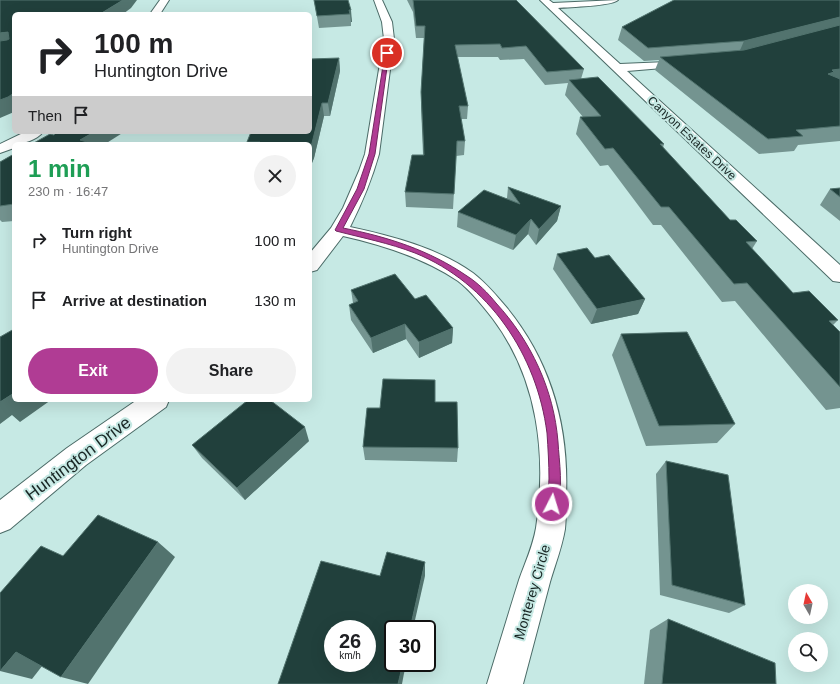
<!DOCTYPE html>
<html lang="en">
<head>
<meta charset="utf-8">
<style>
	body { margin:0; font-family:Helvetica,sans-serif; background:#f2f2f2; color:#202124; height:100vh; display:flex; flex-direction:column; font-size:15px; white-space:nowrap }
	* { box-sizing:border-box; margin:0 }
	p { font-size:13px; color:#757577 }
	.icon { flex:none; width:22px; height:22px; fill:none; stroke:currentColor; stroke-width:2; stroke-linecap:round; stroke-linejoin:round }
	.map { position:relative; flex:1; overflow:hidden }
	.sheet { position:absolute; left:12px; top:142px; width:300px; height:260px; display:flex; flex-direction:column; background:#fff; border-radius:6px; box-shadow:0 4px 16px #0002 }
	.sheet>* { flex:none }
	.guide { position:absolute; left:12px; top:12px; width:300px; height:122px; border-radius:6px; box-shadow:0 4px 16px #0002; background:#fff; color:#202124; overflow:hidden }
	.needle { width:26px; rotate:351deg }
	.controls { position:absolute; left:788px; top:584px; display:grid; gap:8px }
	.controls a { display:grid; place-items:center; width:40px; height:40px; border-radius:50%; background:#fff; box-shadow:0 4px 16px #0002; font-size:20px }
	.speed { position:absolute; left:324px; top:620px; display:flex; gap:8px; font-size:20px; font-weight:700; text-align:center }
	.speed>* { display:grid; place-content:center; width:52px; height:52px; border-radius:50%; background:#fff; box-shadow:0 4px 16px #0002; line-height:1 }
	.speed small { font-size:10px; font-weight:400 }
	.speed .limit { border:2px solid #111; border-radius:6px; background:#fff; color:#111 }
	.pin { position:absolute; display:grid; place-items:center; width:34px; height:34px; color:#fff; margin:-17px; border:2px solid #fff; border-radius:50%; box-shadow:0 1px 4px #0007 }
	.me { position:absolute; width:44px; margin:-22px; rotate:5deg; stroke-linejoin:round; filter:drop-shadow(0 0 3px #0008) }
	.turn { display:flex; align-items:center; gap:14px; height:84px; padding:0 16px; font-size:18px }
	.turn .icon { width:52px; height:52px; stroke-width:2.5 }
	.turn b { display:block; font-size:28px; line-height:34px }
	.then { display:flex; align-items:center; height:38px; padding:0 16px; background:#0003; gap:8px; font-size:15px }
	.round { display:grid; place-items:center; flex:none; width:42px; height:42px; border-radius:21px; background:#f2f2f2 }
	.overview { display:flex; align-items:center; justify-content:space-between; height:68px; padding:0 16px }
	h1 { font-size:24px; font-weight:700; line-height:30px; color:#1e9e55 }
	.action { display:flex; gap:8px; margin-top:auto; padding:8px 16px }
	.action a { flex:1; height:46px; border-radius:24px; background:#b03c94; color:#fff; font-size:16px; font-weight:700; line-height:46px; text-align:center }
	.action a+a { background:#f2f2f2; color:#202124 }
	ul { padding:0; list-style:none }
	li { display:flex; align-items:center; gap:12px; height:60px; padding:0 16px }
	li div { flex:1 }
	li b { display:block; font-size:15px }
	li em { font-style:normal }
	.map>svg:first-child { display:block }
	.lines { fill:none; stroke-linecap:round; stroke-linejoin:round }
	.street-casing { stroke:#4b6b67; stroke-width:2 }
	.secondary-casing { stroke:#4b6b67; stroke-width:2 }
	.street { fill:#fff; fill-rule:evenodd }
	.secondary { fill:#fff; fill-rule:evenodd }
	.wall { fill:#749490 }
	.shaded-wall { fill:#52736e }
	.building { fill:#21403c; stroke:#52736e; fill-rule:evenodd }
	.route { fill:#b03c94; stroke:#722760 }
	.labels { text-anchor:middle; stroke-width:4; stroke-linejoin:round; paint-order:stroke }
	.far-street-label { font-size:12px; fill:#182624; stroke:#c6e9e4 }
	.street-label { font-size:14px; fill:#182624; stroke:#c6e9e4 }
	.near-street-label { font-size:17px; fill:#182624; stroke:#c6e9e4 }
</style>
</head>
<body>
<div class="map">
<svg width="840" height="684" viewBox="0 0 840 684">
	<rect width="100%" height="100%" fill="#c6e9e4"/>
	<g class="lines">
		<g class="street-casing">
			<g id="street">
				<path d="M374 0H382L392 22 394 39 379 154C372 179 362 203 350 227 392 236 438 248 473 273 486 283 497 296 507 308 551 362 569 427 566 496 566 507 566 519 565 529 562 547 555 565 550 582 541 616 532 650 523 684H487C498 649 508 615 519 580 525 563 533 546 536 528 547 455 538 379 493 319 483 306 471 291 458 281 424 258 383 245 343 236L317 270 310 272V253L331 228 343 208 359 171 365 154 384 39 382 22Z"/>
				<path d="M540 0H549L553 3 618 0C612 6 570 7 558 8L620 64 691 61 693 63 691 65 687 66 627 71 840 265V282L833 281Z"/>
				<polygon points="137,400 169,400 166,407 86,465 10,529 0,533 0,500 67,448"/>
			</g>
		</g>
		<g class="secondary-casing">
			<g id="secondary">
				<polygon points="160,0 169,0 160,14 150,14"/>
				<path d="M25 132H43C37 140 23 144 14 144V148L0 153V144Z"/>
			</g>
		</g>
		<use href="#street" class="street"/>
		<use href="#secondary" class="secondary"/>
	</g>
	<g class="wall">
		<polygon points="314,0 348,0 352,22 351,22 351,26 319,28"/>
		<polygon points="407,0 516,0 584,69 581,79 664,144 663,148 730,220 757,241 752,249 793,293 838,320 833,325 840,332 840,408 826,410 735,301 722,302 661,225 653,225 608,165 600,166 576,134 580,117 583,117 565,95 568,83 545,85 524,59 500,60 498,57 457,57 468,106 467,119 461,119 465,141 464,155 456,156 453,209 406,207 405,192 423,155 421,106 421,92 424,38 416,38 413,12"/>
		<polygon points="840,0 840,141 798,145 794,151 759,154 655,70 659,60 644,61 618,40 622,27"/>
		<polygon points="339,58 340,71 330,116 324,116 314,158 310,168 310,144 247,144 247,142"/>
		<polygon points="14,154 14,221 2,222 0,220 0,162"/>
		<polygon points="508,187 561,206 557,221 536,245 528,234 513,250 457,227 458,212 507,198"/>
		<polygon points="840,188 840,221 820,205 830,189"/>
		<polygon points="557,254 595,258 645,299 638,314 591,324 553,269"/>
		<polygon points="351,290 415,299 453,328 452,343 419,358 406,339 373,353 351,320 349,305 353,303"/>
		<polygon points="621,334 735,424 717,443 646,446 612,355"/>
		<polygon points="435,402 458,448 457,462 365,460 363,447 380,408"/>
		<polygon points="309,441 245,500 202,458 192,445"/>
		<polygon points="666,461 745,605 729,613 660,595 656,474"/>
		<polygon points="668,619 776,684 644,684 650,630"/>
	</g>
	<g class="shaded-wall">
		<polygon points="123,0 137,0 131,8 123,14 100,14"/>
		<polygon points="349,10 351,10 352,22 351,22 350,14"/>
		<polygon points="840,17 840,27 738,55 744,41"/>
		<polygon points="8,32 14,42 0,46 0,33"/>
		<polygon points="339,58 340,71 330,116 328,103"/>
		<polygon points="840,69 840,80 828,74 832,70"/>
		<polygon points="14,93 14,112 0,118 0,100"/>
		<polygon points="322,103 324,116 314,158 310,168 310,148"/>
		<polygon points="94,132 124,132 105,144 82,144 80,140"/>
		<polygon points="561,206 557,221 536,245 539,229"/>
		<polygon points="531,219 528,234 513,250 516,235"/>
		<polygon points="645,299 638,314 591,324 597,309"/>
		<polygon points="405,324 406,339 373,353 371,338"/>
		<polygon points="453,328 452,343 419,358 419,342"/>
		<polygon points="14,393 14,400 51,400 20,422 12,415 0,424 0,402"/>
		<polygon points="305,427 309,441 245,500 237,488"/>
		<polygon points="158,542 175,557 88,684 61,677"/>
		<polygon points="425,562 425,576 413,629 410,629"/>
		<polygon points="16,652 46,661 32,679 0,671"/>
		<polygon points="403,663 406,663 402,684 398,684"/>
	</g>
	<g class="building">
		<polygon points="0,0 123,0 100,14 14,14 14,93 8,97 0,100 0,41 7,40 9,39 8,32 0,33"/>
		<polygon points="314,0 348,0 351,10 349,10 350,14 317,16"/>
		<polygon points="413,0 516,0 584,69 547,72 526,46 502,48 500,44 455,45 468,106 459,106 465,141 457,141 454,194 405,192 412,155 424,155 421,92 425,26 416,26"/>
		<polygon points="674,0 840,0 840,17 744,41 648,48 622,27"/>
		<polygon points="840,25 840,69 832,70 834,72 828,74 840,79 840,126 796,130 803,136 768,139 660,57 744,50"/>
		<polygon points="339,58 328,103 322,103 312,143 310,148 310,144 259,144 260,142 247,142 251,132 310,132 310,59"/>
		<polygon points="598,77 664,144 660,144 730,220 736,220 757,241 746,242 793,293 809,291 838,320 829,321 840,332 840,387 747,283 734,284 669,207 661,207 613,148 605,149 580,117 601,116 569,80"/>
		<polygon points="57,132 94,132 80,140 87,142 83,144 32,144 50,134 54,135"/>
		<polygon points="14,154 14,204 0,206 0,162"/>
		<polygon points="508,187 561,206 539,229 531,219 516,235 458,212 484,190 520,204"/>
		<polygon points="840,188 840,197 830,189"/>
		<polygon points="587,248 595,258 609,255 645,299 597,309 557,254"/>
		<polygon points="395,274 415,299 426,295 453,328 419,342 405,324 371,338 349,305 358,301 351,290"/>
		<polygon points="14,329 14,393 0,402 0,337"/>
		<polygon points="687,332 735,424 659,426 621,334"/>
		<polygon points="383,379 435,380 435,402 457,402 458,448 363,447 367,408 380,408"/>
		<polygon points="248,400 270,400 305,427 237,488 192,445"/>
		<polygon points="666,461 728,475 745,605 672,585"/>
		<polygon points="98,515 158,542 61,677 16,652 0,671 0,593 41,546 63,556"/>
		<path d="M387 552 425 562 410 629H393V663H403L398 684H278L321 561 380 576ZM333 629H367V663H333Z"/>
		<polygon points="668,619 775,663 776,684 662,684"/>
	</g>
	<path class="route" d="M387 52 389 53 375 154 364 189 343 228C388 237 429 250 467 276 478 283 488 293 496 303 531 341 554 390 558 442 559 461 564 490 556 508L552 510 548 508C544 500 549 488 549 479 549 464 548 448 547 433 537 355 489 283 415 253 389 243 363 238 336 231L335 230 357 189 369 154 385 53Z"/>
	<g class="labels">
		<g class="far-street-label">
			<text transform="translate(692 138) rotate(43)" y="4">Canyon Estates Drive</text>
		</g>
		<g class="street-label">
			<text transform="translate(532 592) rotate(-74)" y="5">Monterey Circle</text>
		</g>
		<g class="near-street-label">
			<text transform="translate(78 458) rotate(-37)" y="6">Huntington Drive</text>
		</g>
	</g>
</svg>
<div class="controls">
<a><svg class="needle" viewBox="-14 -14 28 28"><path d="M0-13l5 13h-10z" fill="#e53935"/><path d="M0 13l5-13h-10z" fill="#757577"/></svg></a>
<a><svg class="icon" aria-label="search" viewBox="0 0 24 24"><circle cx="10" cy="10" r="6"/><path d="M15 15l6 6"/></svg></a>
</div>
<div class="speed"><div>26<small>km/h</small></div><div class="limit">30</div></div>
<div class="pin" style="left:387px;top:53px;background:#d93025"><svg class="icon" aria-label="arrive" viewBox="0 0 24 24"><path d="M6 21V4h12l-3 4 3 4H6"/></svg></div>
<svg class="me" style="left:552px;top:504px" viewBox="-20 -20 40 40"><circle r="17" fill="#b03c94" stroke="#fff" stroke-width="3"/><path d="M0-11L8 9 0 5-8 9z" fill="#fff"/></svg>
<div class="guide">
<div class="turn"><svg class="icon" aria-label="right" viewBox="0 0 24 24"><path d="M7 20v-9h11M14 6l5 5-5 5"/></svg><div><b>100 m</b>Huntington Drive</div></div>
<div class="then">Then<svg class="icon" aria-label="arrive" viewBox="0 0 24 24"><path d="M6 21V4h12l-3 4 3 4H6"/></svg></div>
</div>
<section class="sheet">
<div class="overview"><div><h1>1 min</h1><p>230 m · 16:47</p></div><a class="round"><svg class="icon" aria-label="close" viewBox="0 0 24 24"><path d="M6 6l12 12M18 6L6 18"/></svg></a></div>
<ul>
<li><svg class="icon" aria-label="right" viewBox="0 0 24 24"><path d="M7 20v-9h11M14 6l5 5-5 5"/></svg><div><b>Turn right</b><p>Huntington Drive</p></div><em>100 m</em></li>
<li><svg class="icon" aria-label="arrive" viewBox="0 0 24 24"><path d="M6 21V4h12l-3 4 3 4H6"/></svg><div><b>Arrive at destination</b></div><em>130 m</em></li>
</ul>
<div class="action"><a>Exit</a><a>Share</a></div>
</section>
</div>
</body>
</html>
